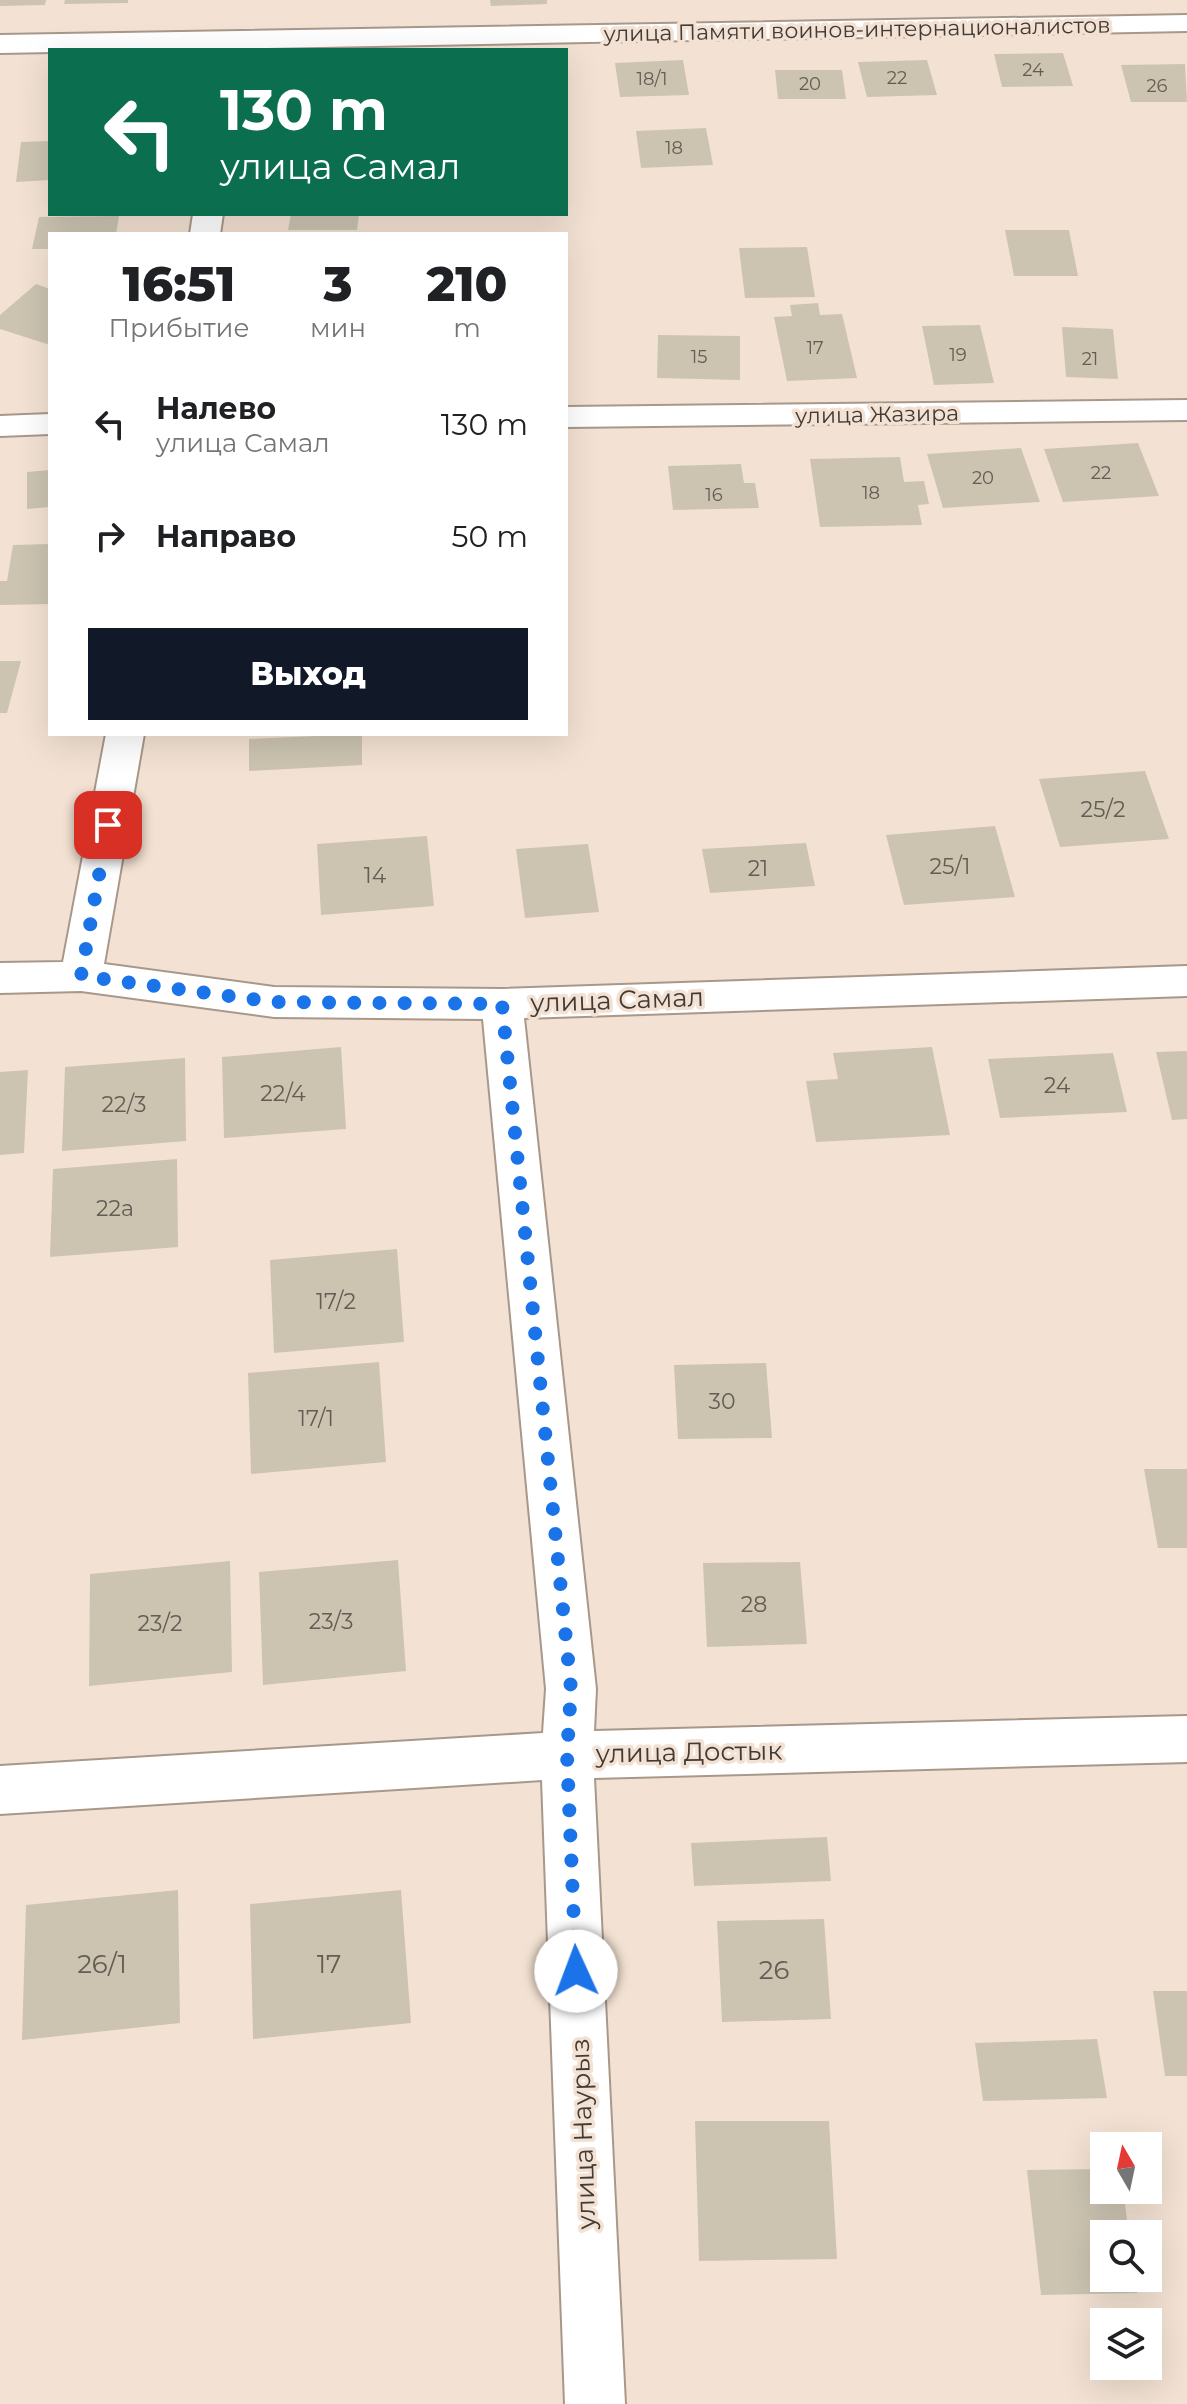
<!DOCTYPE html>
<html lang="ru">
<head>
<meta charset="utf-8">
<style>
	body { margin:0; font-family:Montserrat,sans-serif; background:#f2f2f2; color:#202124; height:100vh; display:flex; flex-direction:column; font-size:30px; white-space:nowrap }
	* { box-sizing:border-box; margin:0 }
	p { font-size:26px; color:#757577 }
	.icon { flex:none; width:44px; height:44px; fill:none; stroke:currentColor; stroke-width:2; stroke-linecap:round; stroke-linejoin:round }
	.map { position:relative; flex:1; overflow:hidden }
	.drawer { position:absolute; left:48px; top:232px; width:520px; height:504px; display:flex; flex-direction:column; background:#fff; border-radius:0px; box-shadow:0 8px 32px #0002 }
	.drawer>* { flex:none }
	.hud { position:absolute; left:48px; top:48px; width:520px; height:168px; border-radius:0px; box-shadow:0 8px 32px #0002; background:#0b6e4f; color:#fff; overflow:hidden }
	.needle { width:52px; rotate:351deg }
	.buttons { position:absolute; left:1090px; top:2132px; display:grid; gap:16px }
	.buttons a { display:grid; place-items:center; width:72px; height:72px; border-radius:0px; background:#fff; box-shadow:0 8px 32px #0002; font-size:40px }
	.pin { position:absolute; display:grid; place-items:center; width:68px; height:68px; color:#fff; margin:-34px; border-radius:16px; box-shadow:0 4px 12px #0006 }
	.me { position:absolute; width:88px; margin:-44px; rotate:358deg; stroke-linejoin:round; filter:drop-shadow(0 0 6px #0008) }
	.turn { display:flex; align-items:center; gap:28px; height:168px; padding:0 40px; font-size:36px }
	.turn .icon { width:104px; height:104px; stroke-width:2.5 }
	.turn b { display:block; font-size:56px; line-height:68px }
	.eta { display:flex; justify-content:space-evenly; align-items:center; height:136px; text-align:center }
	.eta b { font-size:48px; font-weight:800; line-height:56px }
	.action { display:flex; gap:16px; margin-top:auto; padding:16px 40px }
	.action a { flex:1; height:92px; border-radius:0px; background:#111827; color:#fff; font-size:32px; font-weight:800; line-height:92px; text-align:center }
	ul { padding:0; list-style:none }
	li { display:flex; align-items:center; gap:24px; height:112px; padding:0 40px }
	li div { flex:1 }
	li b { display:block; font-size:30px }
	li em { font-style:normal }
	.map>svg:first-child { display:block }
	.building { fill:#ccc4b1 }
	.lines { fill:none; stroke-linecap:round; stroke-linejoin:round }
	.street-casing { stroke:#a8988a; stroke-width:4 }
	.street { fill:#fff; fill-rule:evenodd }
	.route { stroke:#1a73e8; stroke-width:14; stroke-dasharray:0 25.2 }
	.labels { text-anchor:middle; stroke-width:7; stroke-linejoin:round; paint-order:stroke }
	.far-number-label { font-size:18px; fill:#645d54 }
	.far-street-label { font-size:22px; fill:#423b35; stroke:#f3e2d3 }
	.number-label { font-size:22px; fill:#645d54 }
	.street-label { font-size:26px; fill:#423b35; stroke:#f3e2d3 }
	.near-number-label { font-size:26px; fill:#645d54 }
</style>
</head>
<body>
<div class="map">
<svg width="1187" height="2404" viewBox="0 0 1187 2404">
	<rect width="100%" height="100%" fill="#f3e2d3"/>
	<g class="building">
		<polygon points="0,0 46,0 45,5 0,6"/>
		<polygon points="65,0 128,0 128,3 64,4"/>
		<polygon points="490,0 547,0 547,4 491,6"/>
		<polygon points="1063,53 1073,86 1002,87 994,54"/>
		<polygon points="683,60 689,95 620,97 615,63"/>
		<polygon points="927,60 937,95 867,97 858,62"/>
		<polygon points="1185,64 1187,102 1131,102 1121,65"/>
		<polygon points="775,70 842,70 846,99 778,99"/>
		<polygon points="706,128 713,165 641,168 636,131"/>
		<polygon points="50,141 50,180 16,182 21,142"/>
		<polygon points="291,214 359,214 357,230 288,230"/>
		<polygon points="119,216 116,234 50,234 50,249 32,249 39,217"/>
		<polygon points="1005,230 1069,230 1078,276 1014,276"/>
		<polygon points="807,247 815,297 745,298 739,248"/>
		<polygon points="36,284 50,289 50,342 47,344 0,329 0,315"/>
		<polygon points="818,303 820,315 842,314 857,378 787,381 774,317 792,316 790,305"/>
		<polygon points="980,325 994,383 934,385 922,326"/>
		<polygon points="1062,327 1113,329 1118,379 1066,377"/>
		<polygon points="658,335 740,336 740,380 657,378"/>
		<polygon points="1138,443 1159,496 1063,502 1044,449"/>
		<polygon points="1021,448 1040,502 943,508 927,454"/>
		<polygon points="900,457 904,482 924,481 929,504 918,505 922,525 820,527 810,459"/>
		<polygon points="741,464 744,483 755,483 759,508 673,510 668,466"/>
		<polygon points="50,470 50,507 27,509 27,472"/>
		<polygon points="50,544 50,604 0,605 0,581 7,581 13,545"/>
		<polygon points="0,661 21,661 7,713 0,713"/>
		<polygon points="362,734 362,765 249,771 249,739"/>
		<polygon points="1145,771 1169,839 1060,847 1039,779"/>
		<polygon points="995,826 1015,897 904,905 886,835"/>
		<polygon points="427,836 434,906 321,915 317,844"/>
		<polygon points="806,843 815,886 710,893 702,849"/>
		<polygon points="588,844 599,912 525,918 516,849"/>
		<polygon points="341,1047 346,1129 224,1138 222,1057"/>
		<polygon points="932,1047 950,1135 816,1142 806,1081 838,1079 833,1053"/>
		<polygon points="1187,1051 1187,1119 1172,1120 1156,1052"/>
		<polygon points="1113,1053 1127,1112 1000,1118 988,1059"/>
		<polygon points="185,1058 186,1141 62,1151 65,1067"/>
		<polygon points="28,1070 24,1153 0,1155 0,1072"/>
		<polygon points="177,1159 178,1247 50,1257 53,1169"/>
		<polygon points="397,1249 404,1342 274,1353 270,1260"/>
		<polygon points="379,1362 386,1462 251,1474 248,1373"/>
		<polygon points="766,1363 772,1438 678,1439 674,1365"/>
		<polygon points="1144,1469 1187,1469 1187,1548 1158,1548"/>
		<polygon points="398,1560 406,1671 263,1685 259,1572"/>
		<polygon points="230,1561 232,1672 89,1686 90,1574"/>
		<polygon points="800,1562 807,1644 707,1647 703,1563"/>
		<polygon points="827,1837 831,1881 694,1886 691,1843"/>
		<polygon points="178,1890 180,2023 22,2040 26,1905"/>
		<polygon points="401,1890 411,2023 253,2039 250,1904"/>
		<polygon points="824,1919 831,2019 722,2022 717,1921"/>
		<polygon points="1153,1991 1187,1991 1187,2076 1165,2076"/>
		<polygon points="1097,2039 1107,2098 983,2101 975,2043"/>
		<polygon points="695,2121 829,2121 837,2259 699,2261"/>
		<polygon points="1104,2169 1104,2190 1123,2190 1129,2234 1104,2234 1104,2278 1135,2278 1137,2293 1041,2295 1027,2170"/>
	</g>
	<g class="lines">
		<g class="street-casing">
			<g id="street">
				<polygon points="1187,15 1187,31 0,53 0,35"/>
				<polygon points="193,214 223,214 220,234 190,234"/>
				<polygon points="1187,400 1187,420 566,427 566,407"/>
				<polygon points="50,414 50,434 0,436 0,416"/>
				<polygon points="106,734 144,734 104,964 274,987 502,989 1187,966 1187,996 524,1018 596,1689 594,1731 1187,1716 1187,1762 594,1778 625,2404 565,2404 542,1780 0,1814 0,1766 543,1733 546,1689 483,1019 274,1017 81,991 0,993 0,963 63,962"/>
			</g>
		</g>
		<use href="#street" class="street"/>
	</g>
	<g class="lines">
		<polyline class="route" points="108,825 81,976 274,1002 502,1004 571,1689 567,1755 576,1971"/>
	</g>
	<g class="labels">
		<g class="far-number-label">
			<text x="1033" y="76">24</text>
			<text x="897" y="84">22</text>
			<text x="652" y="85">18/1</text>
			<text x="810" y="90">20</text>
			<text x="1157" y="92">26</text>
			<text x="674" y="154">18</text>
			<text x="815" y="354">17</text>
			<text x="958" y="361">19</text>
			<text x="699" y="363">15</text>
			<text x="1090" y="365">21</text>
			<text x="1101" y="479">22</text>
			<text x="983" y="484">20</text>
			<text x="871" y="499">18</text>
			<text x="714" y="501">16</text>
		</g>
		<g class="far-street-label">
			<text transform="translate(857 29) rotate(-1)" y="8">улица Памяти воинов-интернационалистов</text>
			<text transform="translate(877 414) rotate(-1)" y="8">улица Жазира</text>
		</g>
		<g class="number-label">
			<text x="1103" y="817">25/2</text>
			<text x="950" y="874">25/1</text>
			<text x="758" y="876">21</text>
			<text x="375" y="883">14</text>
			<text x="1057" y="1093">24</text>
			<text x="283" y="1101">22/4</text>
			<text x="124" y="1112">22/3</text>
			<text x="115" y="1216">22а</text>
			<text x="336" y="1309">17/2</text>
			<text x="722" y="1409">30</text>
			<text x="316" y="1426">17/1</text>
			<text x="754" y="1612">28</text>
			<text x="331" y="1629">23/3</text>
			<text x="160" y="1631">23/2</text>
		</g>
		<g class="street-label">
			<text transform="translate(617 1000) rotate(-2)" y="9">улица Самал</text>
			<text transform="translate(689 1752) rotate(-1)" y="9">улица Достык</text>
			<text transform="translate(583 2134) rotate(-92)" y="9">улица Наурыз</text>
		</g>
		<g class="near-number-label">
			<text x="102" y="1973">26/1</text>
			<text x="329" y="1973">17</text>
			<text x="774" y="1979">26</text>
		</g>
	</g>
</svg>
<div class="buttons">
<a><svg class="needle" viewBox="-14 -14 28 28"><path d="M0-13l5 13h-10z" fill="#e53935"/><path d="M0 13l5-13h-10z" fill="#757577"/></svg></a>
<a><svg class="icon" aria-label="search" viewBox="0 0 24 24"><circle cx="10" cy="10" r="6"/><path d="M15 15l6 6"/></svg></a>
<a><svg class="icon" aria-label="layers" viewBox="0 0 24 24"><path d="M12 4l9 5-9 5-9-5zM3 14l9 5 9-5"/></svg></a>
</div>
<div class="pin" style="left:108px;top:825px;background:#d93025"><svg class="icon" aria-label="arrive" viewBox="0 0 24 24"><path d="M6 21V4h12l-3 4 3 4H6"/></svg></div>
<svg class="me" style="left:576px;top:1971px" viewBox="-20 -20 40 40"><circle r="19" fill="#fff"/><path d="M0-13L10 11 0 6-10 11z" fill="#1a73e8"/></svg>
<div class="hud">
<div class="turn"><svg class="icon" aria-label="left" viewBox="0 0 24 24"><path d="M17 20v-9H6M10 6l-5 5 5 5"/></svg><div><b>130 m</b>улица Самал</div></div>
</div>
<section class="drawer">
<div class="eta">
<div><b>16:51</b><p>Прибытие</p></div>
<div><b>3</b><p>мин</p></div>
<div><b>210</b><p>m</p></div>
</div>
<ul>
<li><svg class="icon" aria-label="left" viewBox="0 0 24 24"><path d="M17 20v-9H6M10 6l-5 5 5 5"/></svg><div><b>Налево</b><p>улица Самал</p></div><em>130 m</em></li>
<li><svg class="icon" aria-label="right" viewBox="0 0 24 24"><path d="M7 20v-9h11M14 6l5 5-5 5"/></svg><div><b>Направо</b></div><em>50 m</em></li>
</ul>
<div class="action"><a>Выход</a></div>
</section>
</div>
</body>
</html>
